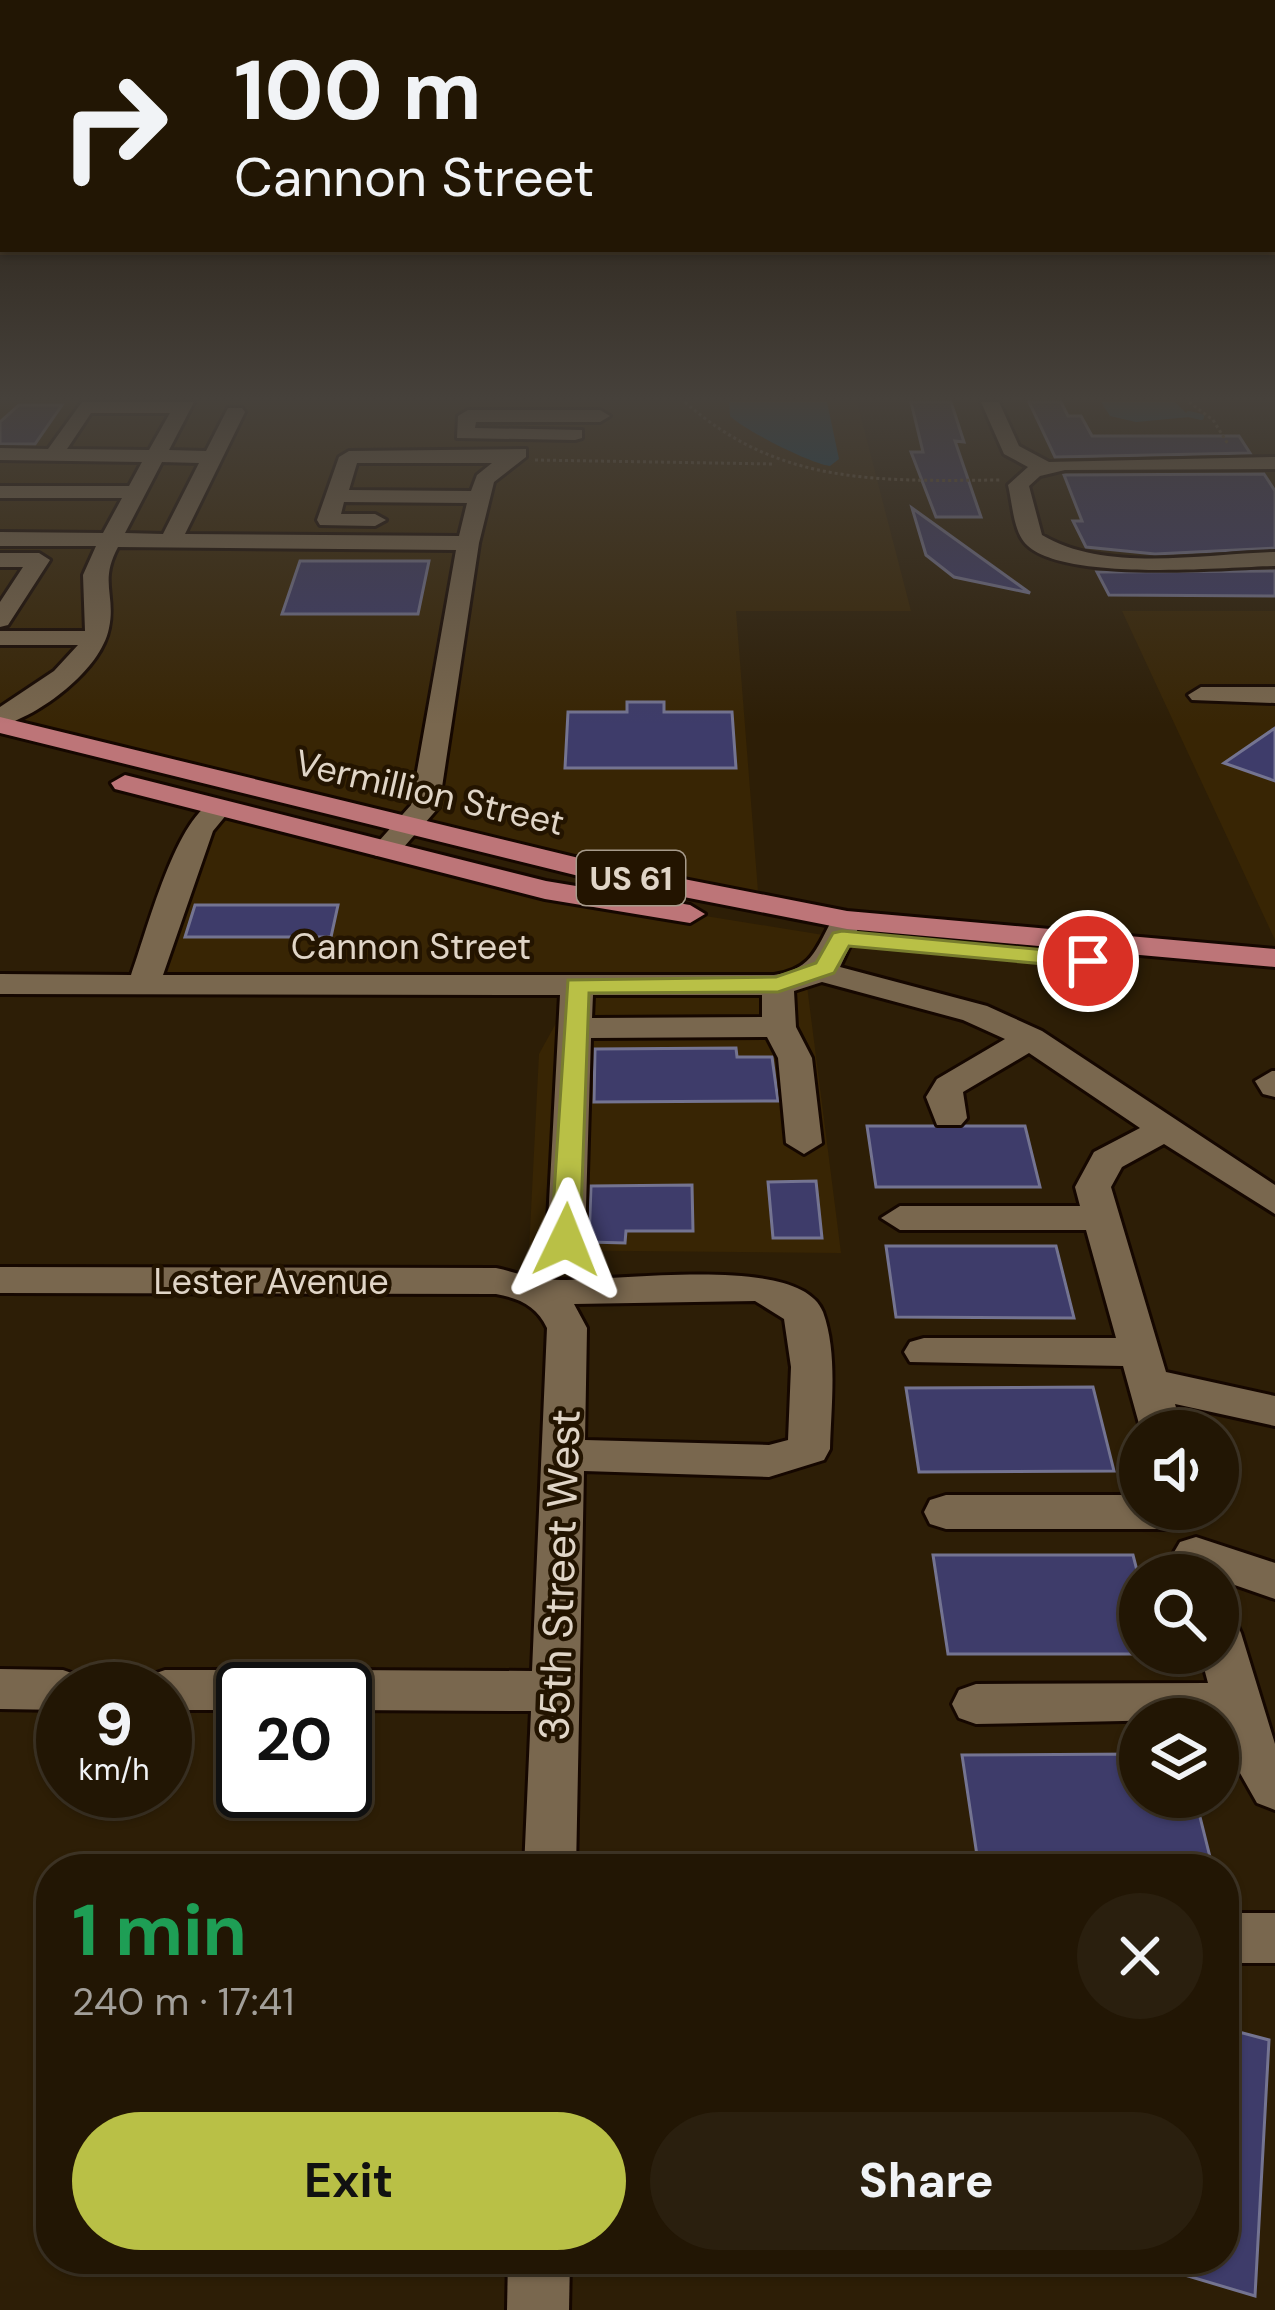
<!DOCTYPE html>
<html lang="en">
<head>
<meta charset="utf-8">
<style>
	body { margin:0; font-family:"DM Sans",sans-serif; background:#2a1f0e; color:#f1f3f6; height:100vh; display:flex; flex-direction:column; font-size:45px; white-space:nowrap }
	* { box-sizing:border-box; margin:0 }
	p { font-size:39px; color:#a29f9a }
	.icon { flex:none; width:66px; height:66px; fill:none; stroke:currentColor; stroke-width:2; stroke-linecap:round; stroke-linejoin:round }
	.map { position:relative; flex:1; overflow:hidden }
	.side { position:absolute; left:36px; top:1854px; width:1203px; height:420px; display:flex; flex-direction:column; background:#221604; border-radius:48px; box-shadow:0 3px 9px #0004,0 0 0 3px #3f3526 }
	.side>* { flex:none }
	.banner { position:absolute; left:0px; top:0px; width:1275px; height:252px; box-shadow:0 3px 9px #0004,0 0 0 3px #3f3526; background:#221604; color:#f1f3f6; overflow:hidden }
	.tools { position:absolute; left:1119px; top:1410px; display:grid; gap:24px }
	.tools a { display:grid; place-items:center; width:120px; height:120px; border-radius:50%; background:#221604; box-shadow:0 3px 9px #0004,0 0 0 3px #3f3526; font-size:60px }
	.speed { position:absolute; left:36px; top:1662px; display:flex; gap:24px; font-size:60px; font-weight:700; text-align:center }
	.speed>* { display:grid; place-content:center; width:156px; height:156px; border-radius:50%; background:#221604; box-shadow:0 3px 9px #0004,0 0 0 3px #3f3526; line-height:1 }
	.speed small { font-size:30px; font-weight:400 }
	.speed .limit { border:6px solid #111; border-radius:18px; background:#fff; color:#111 }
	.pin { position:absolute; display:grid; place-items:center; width:102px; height:102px; color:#fff; margin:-51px; border:6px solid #fff; border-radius:50%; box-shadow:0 3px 12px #0007 }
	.me { position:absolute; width:132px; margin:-66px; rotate:2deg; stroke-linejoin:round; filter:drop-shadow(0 0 9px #0008) }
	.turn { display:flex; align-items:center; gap:42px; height:252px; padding:0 36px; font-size:54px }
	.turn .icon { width:156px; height:156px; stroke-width:2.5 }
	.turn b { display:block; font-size:84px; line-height:102px }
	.round { display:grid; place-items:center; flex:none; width:126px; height:126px; border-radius:63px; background:#2a1f0e }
	.headline { display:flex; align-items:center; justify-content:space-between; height:204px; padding:0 36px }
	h1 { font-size:72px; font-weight:700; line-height:90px; color:#1e9e55 }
	.action { display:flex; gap:24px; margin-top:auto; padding:24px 36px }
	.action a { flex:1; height:138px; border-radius:72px; background:#b9c046; color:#111; font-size:48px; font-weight:700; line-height:138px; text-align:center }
	.action a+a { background:#2a1f0e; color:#f1f3f6 }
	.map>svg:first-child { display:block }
	.built { fill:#382504 }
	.water { fill:#0f4565 }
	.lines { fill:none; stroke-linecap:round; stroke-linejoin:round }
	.stream { stroke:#0f4565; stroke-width:6 }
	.building { fill:#3e3c6a; stroke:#747491; stroke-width:3 }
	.minor-casing { stroke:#150700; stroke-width:6 }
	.highway-casing { stroke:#150700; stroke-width:6 }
	.path { stroke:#655742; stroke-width:3; stroke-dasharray:3 3; stroke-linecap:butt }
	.minor { fill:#79674e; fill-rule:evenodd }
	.highway { fill:#bd7578; fill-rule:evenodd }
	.route { fill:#b9c046; stroke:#787d2e; stroke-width:3 }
	.labels { text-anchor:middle; stroke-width:9; stroke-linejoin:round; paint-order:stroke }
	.shield { fill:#231400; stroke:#a79b8b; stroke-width:3 }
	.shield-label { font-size:33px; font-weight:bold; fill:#e0d5c7 }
	.street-label { font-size:36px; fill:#e0d5c7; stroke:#231400 }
	.near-street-label { font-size:42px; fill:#e0d5c7; stroke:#231400 }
</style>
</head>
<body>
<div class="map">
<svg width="1275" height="2310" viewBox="0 0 1275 2310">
	<rect width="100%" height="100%" fill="#2d1e06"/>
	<g class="built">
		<polygon points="0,402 857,402 911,611 736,611 759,904 0,725"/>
		<polygon points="1122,611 1275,611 1275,940"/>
		<polygon points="218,808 545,890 842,938 806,978 841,1253 529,1250 539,1054 576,987 144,984"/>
	</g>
	<g class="water">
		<path d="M729 402H827L839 459 830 466C811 464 744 430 730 416Z"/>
		<polygon points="1101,402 1175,402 1190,417 1136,422 1110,416"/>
	</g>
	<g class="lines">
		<polyline class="stream" points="1189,414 1201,417"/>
	</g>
	<g class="building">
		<polygon points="911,402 951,402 964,442 955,441 981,517 936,517 911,452 923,452"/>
		<polygon points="1029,402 1061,402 1068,416 1081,416 1092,436 1239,436 1250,453 1055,457"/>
		<polygon points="19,405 62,405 35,444 0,444 0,422"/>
		<polygon points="1264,474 1275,491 1275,548 1155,554 1086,547 1073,521 1082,521 1064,475"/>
		<polygon points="912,508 1030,593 954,577 926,555"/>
		<polygon points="300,561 429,561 418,614 282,614"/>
		<polygon points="1275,571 1275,596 1109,595 1097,572"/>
		<polygon points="627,702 664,702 664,712 732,712 736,768 565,768 568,712 627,712"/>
		<polygon points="1275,728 1275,781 1224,763"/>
		<polygon points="195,905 338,905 331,937 185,937"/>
		<polygon points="736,1048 737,1057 772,1057 778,1101 594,1102 595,1049"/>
		<polygon points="867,1126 1025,1126 1040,1187 876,1187"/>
		<polygon points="816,1181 822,1238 773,1238 768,1182"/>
		<polygon points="692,1185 693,1231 626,1231 625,1243 589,1242 591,1186"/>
		<polygon points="886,1246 1056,1246 1074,1318 896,1317"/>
		<polygon points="1093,1387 1114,1471 919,1472 906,1388"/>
		<polygon points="933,1555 1133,1555 1140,1582 1140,1654 948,1654"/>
		<polygon points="1140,1754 1140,1797 1195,1797 1213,1869 979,1869 962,1755"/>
		<polygon points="1224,2028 1269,2040 1255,2296 1151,2265 1152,2259 1224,2259"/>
	</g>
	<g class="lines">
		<g class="minor-casing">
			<g id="minor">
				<path d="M82 402H194L169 450 206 451 228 408H242L245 412 185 534 459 536 467 503 344 502 341 514H375L386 520 375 526 320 525 317 520 339 457 349 451 526 449V457L494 482 479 543 439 807 396 856H376L371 850 411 805 456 550 118 547C99 582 116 595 109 628 101 670 39 716 0 726V707L54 671 78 645H0V631H85L83 575 96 546H0V532L103 533 122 498H0V486H129L142 462 0 460V448L48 449ZM91 413H170L149 450 67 449ZM162 462 199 463 163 534 125 533ZM357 463H492L477 475 471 491 349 490Z"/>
				<path d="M981 402H999L1019 446 1049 462 1275 457V469L1065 470 1040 476 1029 486 1042 535C1105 573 1204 554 1275 552V566C1227 567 1049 584 1022 539 1013 525 1012 501 1008 485L1028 467 1004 454Z"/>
				<polygon points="468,410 600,410 610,416 600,422 476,422 475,428 582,430 582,438 575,440 457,438 458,416"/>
				<polygon points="0,553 39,553 50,560 8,625 0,627 0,602 23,567 0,567"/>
				<polygon points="1201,687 1275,687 1275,703 1192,700 1188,695"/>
				<path d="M218 800 232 808 213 831 163 975H774C815 969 817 945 836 913H858L862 920 840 967 987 1006 1042 1031 1275 1185V1214L1164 1144 1122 1167 1111 1187 1166 1372 1275 1396V1426L1175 1404 1183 1431H1141L1123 1366 910 1362 904 1352 910 1342 924 1338H1116L1086 1230H900L881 1218 900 1206H1080L1075 1187 1094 1152 1140 1128 1029 1053 963 1092 967 1118 961 1125H937L926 1097 937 1079 1005 1039 963 1020 822 982 794 991 796 1027 812 1058 822 1143 804 1154 786 1143 778 1058 767 1037 591 1038 585 1240 579 1249H553L547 1240 560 995 0 994V974L131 975C146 935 177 810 218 800ZM593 995H762V1017L592 1018Z"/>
				<polygon points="1272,1071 1275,1071 1275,1097 1263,1094 1255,1081"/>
				<path d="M0 1267 496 1268C511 1271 526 1277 541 1279 596 1286 799 1249 823 1312 838 1353 831 1406 830 1449L824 1460 769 1477 584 1471 576 1869H524L531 1711 345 1710V1689H321L328 1676 345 1670 532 1671 547 1328C537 1306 519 1298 496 1294L0 1293ZM755 1301 784 1319 791 1367 788 1440 769 1445 585 1440 587 1328 574 1304Z"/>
				<polygon points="946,1495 1140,1495 1140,1509 1206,1512 1200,1524 1184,1529 946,1529 930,1524 924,1512 930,1500"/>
				<polygon points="1196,1537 1275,1563 1275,1599 1180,1566 1173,1554 1180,1542"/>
				<polygon points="1218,1614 1235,1620 1241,1633 1275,1744 1275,1810 1257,1803 1223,1743 1218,1719 976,1724 959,1718 952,1704 959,1690 976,1684 1208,1683 1200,1653 1218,1653"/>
				<polygon points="0,1669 63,1670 80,1676 87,1689 63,1689 63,1710 0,1709"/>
				<polygon points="165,1670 243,1670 260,1676 267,1689 243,1689 243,1710 165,1710 165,1689 141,1689 148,1676"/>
				<rect x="1224" y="1913" width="51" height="50"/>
				<polygon points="508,2259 570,2259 569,2310 507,2310"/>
			</g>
		</g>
		<g class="highway-casing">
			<g id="highway">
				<polygon points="0,717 587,860 847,911 1275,949 1275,967 847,929 587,878 0,733"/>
				<polygon points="125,775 546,881 690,905 705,914 690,923 545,899 115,789 111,783"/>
			</g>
		</g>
		<g class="path">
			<path d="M685 402C779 486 881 481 1000 480"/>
			<polyline points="1189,402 1213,420 1228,444"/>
			<polyline points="535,460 774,464"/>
		</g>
		<use href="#minor" class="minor"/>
		<use href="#highway" class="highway"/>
	</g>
	<linearGradient id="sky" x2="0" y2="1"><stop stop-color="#191003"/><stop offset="0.55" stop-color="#46413b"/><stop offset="1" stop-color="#46413b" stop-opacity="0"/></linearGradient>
	<rect width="1275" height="725" fill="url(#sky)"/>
	<polygon class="route" points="842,931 1088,954 1099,961 1088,968 849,946 834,973 778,992 589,993 580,1240 576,1247 556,1247 551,1240 568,980 776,977 816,963 833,933"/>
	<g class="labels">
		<rect class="shield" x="577" y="851" width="108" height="54" rx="9"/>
		<g class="shield-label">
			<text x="631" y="890">US 61</text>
		</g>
		<g class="street-label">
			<text transform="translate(430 792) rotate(13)" y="13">Vermillion Street</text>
			<text x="411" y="959">Cannon Street</text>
			<text x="271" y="1294">Lester Avenue</text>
		</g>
		<g class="near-street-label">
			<text transform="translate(559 1575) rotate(-88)" y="15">35th Street West</text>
		</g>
	</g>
</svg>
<div class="tools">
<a><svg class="icon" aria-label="sound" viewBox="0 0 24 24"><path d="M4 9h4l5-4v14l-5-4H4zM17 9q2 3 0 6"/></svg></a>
<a><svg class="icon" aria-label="search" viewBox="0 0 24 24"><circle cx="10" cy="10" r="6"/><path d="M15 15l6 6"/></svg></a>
<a><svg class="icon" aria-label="layers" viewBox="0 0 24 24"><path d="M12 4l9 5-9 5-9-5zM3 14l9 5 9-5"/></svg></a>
</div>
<div class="speed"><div>9<small>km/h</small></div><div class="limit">20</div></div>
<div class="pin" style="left:1088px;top:961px;background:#d93025"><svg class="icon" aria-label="arrive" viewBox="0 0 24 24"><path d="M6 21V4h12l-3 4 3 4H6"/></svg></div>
<svg class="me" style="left:566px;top:1240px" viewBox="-20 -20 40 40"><path d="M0-17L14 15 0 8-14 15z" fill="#b9c046" stroke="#fff" stroke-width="4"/></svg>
<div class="banner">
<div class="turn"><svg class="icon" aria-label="right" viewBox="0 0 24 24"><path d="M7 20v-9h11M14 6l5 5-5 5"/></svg><div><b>100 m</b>Cannon Street</div></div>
</div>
<section class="side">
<div class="headline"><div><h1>1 min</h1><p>240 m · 17:41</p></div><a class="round"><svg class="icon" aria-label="close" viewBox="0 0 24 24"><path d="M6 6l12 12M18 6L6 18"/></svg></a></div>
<div class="action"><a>Exit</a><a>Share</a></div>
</section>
</div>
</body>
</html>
